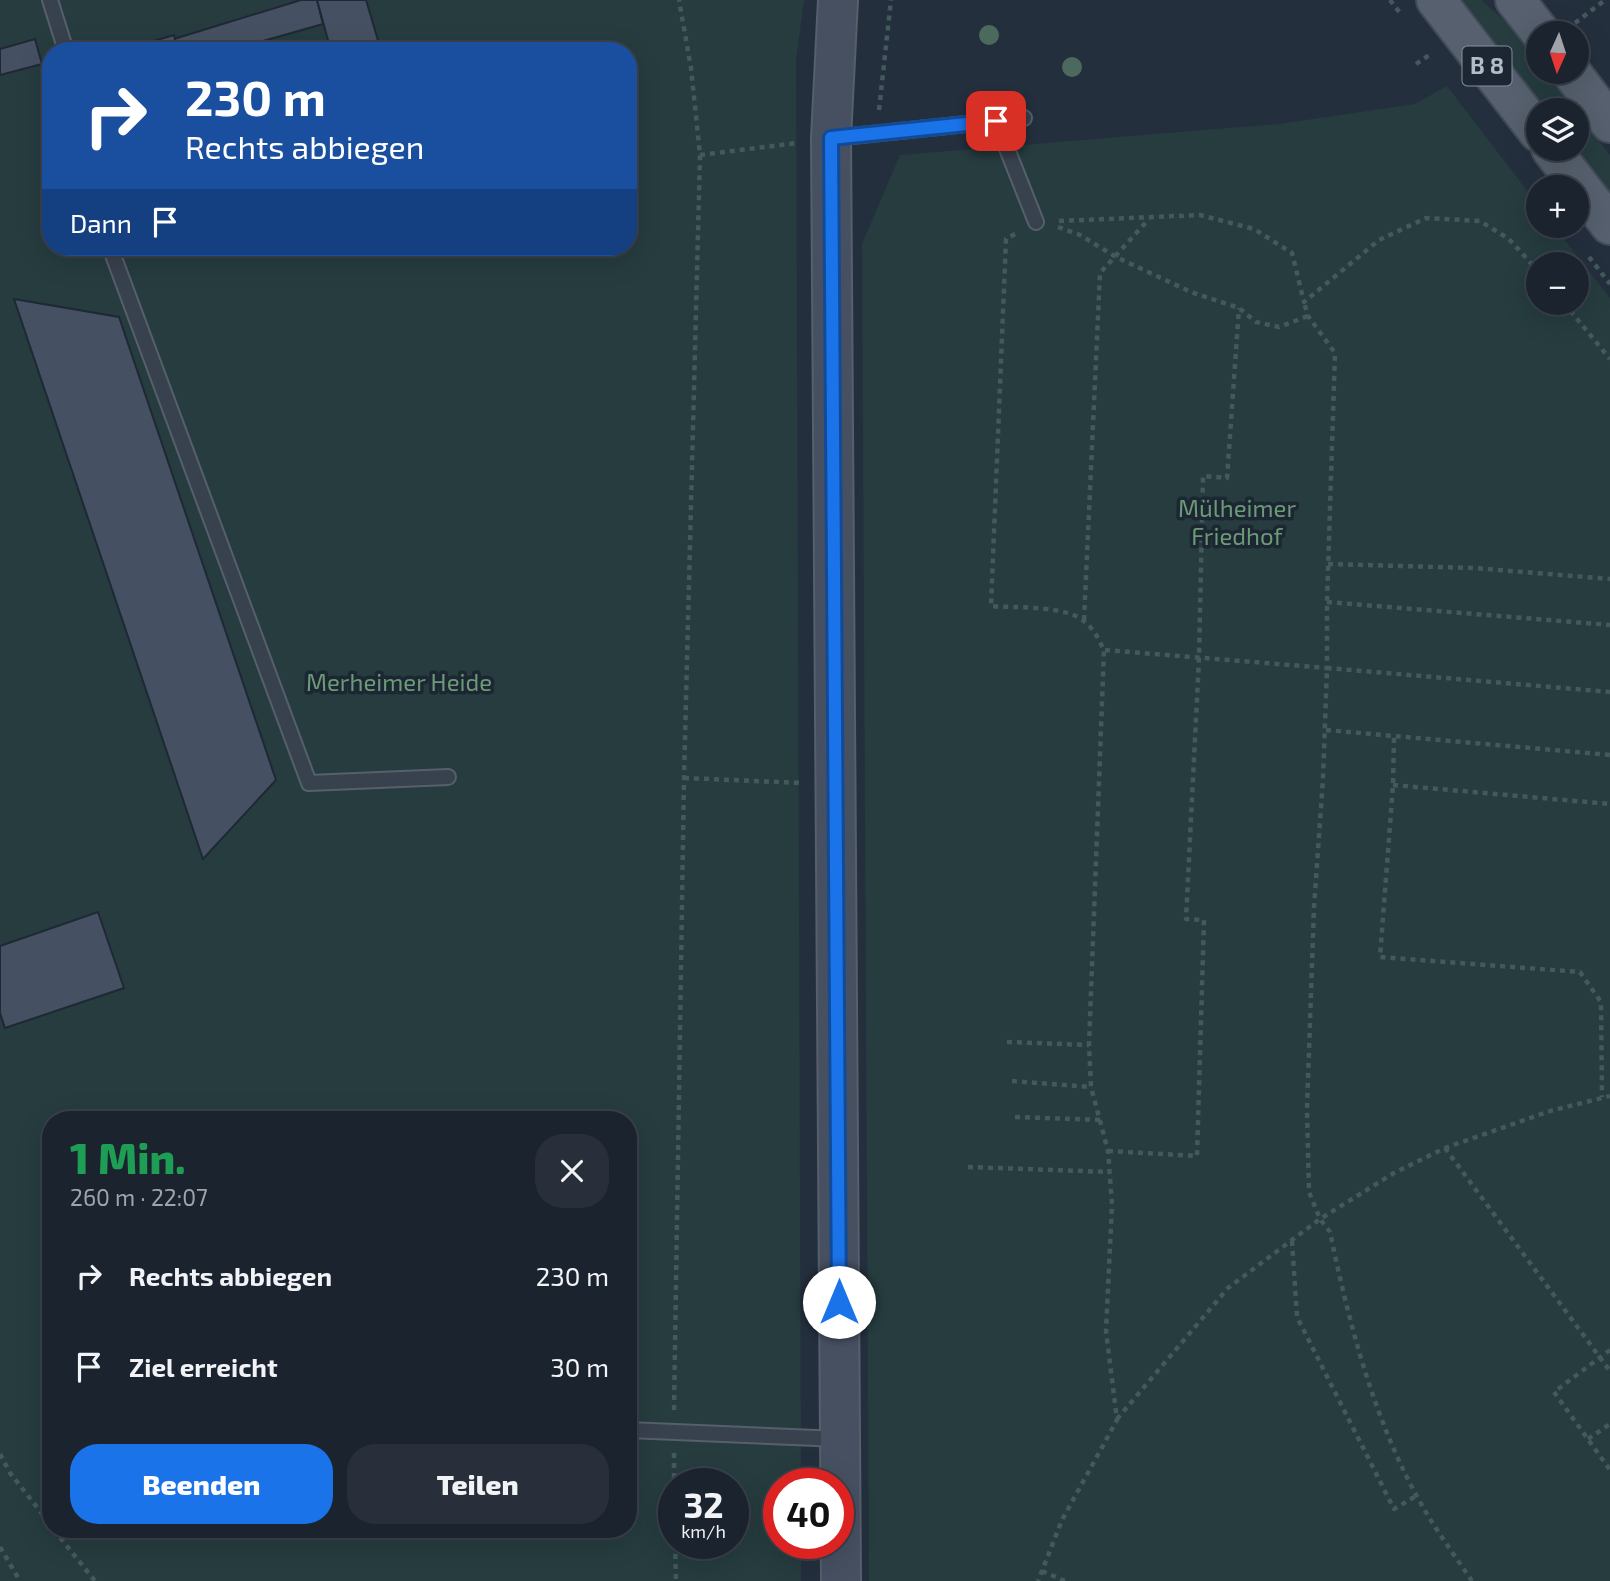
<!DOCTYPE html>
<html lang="de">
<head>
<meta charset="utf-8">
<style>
	body { margin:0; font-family:"Exo 2",sans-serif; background:#282f3a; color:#f1f3f6; height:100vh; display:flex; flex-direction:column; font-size:26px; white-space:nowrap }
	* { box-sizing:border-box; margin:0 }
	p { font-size:23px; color:#a0a4aa }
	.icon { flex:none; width:38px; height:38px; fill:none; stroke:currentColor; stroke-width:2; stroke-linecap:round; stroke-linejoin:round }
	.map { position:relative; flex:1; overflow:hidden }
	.side { position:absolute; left:42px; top:1111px; width:595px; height:427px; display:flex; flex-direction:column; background:#1b232e; border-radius:28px; box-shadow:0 7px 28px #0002,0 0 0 2px #39404a }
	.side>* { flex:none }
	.top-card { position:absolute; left:42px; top:42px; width:595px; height:214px; border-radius:28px; box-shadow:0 7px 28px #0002,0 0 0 2px #39404a; background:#1a4fa0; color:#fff; overflow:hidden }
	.needle { width:46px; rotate:183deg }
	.buttons { position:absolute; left:1526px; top:21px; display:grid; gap:14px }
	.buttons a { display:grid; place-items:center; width:63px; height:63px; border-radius:50%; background:#1b232e; box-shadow:0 7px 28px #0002,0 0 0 2px #39404a; font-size:35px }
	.speed { position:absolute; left:658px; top:1468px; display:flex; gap:14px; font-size:35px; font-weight:700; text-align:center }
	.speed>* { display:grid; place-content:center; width:91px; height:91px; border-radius:50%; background:#1b232e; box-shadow:0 7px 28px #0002,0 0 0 2px #39404a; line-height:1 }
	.speed small { font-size:18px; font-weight:400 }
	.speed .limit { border:10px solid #d22; background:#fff; color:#111 }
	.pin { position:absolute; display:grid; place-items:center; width:60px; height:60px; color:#fff; margin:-30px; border-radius:14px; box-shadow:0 4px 10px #0006 }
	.me { position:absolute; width:77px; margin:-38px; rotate:0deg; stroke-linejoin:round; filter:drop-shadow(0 0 5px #0008) }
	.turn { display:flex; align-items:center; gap:24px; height:147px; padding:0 28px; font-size:32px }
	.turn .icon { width:91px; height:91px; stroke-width:2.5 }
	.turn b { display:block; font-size:49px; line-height:60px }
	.then { display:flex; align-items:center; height:66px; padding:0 28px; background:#0003; gap:14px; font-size:26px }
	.round { display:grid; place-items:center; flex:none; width:74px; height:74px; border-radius:28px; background:#282f3a }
	.overview { display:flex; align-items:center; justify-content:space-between; height:119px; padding:0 28px }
	h1 { font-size:42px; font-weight:800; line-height:52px; color:#1e9e55 }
	.cta { display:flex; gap:14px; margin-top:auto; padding:14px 28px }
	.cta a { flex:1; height:80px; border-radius:28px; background:#1a73e8; color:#fff; font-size:28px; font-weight:800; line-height:80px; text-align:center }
	.cta a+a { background:#282f3a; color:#f1f3f6 }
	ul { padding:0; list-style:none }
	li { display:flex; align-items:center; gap:21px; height:91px; padding:0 28px }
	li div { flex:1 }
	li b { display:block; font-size:26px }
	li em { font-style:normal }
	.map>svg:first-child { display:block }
	.green { fill:#263c3f; fill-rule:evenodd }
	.building { fill:#455162; stroke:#1f2835; stroke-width:2 }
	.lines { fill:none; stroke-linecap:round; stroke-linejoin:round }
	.lane-casing { stroke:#565f6c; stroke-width:18 }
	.secondary-casing { stroke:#565f6c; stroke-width:42 }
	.primary-casing { stroke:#414a57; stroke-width:42 }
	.path { stroke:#44595c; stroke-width:4.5; stroke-dasharray:5 5; stroke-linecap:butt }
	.lane { stroke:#38414e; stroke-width:14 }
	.secondary { stroke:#465061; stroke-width:38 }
	.primary { stroke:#56606e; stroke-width:38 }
	.tree { fill:#4b6a5d }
	.route-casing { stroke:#114b97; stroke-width:18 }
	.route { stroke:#1a73e8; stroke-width:12 }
	.labels { text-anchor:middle; stroke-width:7; stroke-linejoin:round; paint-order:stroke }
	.shield { fill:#1d2633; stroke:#878f9c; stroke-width:2 }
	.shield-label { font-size:23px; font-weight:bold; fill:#b4bcc9 }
	.park-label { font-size:24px; fill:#6b9a76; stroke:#1d2633 }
</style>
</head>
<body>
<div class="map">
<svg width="1610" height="1581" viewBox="0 0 1610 1581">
	<rect width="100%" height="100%" fill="#242f3e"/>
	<g class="green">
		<path d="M0 0H804L796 60 801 1484H779V1544H801V1581H0ZM51 51H628V247H51ZM51 1120H628V1530H51ZM674 1484H733V1544H674Z"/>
		<path d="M1462 0H1481C1499 15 1538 48 1538 72H1546L1576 110H1547Z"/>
		<path d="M1447 86 1538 205V226H1554L1610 298V1581H869L862 244 900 155 1279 124 1415 104ZM1538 264H1577V303H1538Z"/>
		<polygon points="1577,112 1610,155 1610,193 1576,149"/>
	</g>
	<g class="building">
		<polygon points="301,0 317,0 323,24 228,51 178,51 174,39"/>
		<polygon points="317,0 366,0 380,47 367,51 331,51"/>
		<polygon points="174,35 178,51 134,51 133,47"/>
		<polygon points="35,39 42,64 0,75 0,49"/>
		<polygon points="14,299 119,317 276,780 203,859"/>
		<polygon points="98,912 124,988 5,1028 0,1013 0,946"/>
	</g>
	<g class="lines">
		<g class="lane-casing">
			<g id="lane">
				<polyline points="50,0 66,51"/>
				<polyline points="996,121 1036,222"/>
				<polyline points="833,138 1024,118"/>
				<polyline points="110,247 309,783 448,777"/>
				<polyline points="628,1430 840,1439"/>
			</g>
		</g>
		<g class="secondary-casing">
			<polyline id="secondary" points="838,0 831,138 841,1581"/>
		</g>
		<g class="primary-casing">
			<g id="primary">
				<polyline points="1436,0 1538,132"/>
				<polyline points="1515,0 1541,33"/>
				<polyline points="1571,72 1610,123"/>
				<polyline points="1551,149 1610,225"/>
			</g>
		</g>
		<g class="path">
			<polyline points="1390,0 1400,13"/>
			<polyline points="1575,23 1605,0"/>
			<polyline points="1416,64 1431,54"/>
			<polyline points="879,110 891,0"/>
			<polyline points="700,155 797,143"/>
			<polyline points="1059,221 1200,215 1254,229 1292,253 1304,302 1379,240 1426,218 1480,221 1509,239 1538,271"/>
			<polyline points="1058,227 1080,235 1116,257 1191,292 1239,308 1256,322 1279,327 1308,316"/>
			<path d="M1015 234 1006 239 991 606C1016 608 1067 605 1085 622 1094 629 1099 640 1104 650L1089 1045 1091 1087 1108 1151 1112 1204 1106 1331 1117 1420 1062 1520 1038 1581"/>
			<polyline points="1589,257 1610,284"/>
			<polyline points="1564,303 1610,359"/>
			<polyline points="1328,564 1474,568 1610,579"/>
			<polyline points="1327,602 1610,625"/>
			<polyline points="1084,620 1100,273 1149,219"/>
			<polyline points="1105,650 1327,668 1327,602 1335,353 1308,316 1304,302"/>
			<polyline points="1326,730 1610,755"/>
			<polyline points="1394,738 1393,785 1380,957 1580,972 1601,1002 1602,1097"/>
			<polyline points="684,778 802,783"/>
			<polyline points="1393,785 1610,804"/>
			<polyline points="1007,1042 1089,1045"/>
			<polyline points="1012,1081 1091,1087"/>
			<polyline points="1015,1117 1101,1120"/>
			<polyline points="1445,1148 1610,1371"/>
			<polyline points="1108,1151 1197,1156 1204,920 1186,919 1199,658 1203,476 1227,478 1239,308"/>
			<polyline points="968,1167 1110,1172"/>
			<polyline points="1292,1241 1297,1317 1394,1509 1418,1495"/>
			<polyline points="1610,1350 1554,1392 1610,1470"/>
			<polyline points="674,1410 684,778 700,155 691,68 679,0"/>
			<polyline points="1117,1419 1228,1288 1320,1219 1394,1173 1445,1148 1550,1111 1610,1096"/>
			<polyline points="1588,1439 1610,1424"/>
			<polyline points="674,1453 674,1484"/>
			<polyline points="0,1454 10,1473 51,1525"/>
			<polyline points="54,1530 95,1581"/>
			<polyline points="675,1544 676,1581"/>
			<polyline points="0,1547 20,1581"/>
			<polyline points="1042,1571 1065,1581"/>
			<path d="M1472 1581C1457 1559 1441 1537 1427 1514 1376 1429 1350 1328 1330 1232L1320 1219 1309 1192 1307 1109 1314 907 1323 779 1327 668 1610 692"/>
		</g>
		<use href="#lane" class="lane"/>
		<use href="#secondary" class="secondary"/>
		<use href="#primary" class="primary"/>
	</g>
	<g class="tree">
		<circle cx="989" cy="35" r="10"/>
		<circle cx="1072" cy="67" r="10"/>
	</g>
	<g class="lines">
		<g class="route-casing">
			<polyline id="route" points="839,1302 831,138 996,121"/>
		</g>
		<use href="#route" class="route"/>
	</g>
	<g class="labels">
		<rect class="shield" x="1462.5" y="46.5" width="49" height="39" rx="5"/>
		<g class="shield-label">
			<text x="1487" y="74">B 8</text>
		</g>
		<g class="park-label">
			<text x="1237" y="517">Mülheimer<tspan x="1237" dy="28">Friedhof</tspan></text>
			<text x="399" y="691">Merheimer Heide</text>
		</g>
	</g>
</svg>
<div class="buttons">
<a><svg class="needle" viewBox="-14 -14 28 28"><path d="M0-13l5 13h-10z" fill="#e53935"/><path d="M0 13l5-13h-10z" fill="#a0a4aa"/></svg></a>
<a><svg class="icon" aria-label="layers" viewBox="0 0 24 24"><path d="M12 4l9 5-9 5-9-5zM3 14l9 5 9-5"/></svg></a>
<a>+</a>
<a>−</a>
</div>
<div class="speed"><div>32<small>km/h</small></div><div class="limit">40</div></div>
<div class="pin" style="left:996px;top:121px;background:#d93025"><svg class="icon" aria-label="arrive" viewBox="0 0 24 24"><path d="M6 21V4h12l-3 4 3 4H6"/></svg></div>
<svg class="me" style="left:839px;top:1302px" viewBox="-20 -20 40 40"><circle r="19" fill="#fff"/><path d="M0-13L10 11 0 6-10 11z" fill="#1a73e8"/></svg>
<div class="top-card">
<div class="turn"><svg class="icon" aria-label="right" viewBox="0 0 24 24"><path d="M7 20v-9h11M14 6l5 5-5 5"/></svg><div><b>230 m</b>Rechts abbiegen</div></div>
<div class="then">Dann<svg class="icon" aria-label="arrive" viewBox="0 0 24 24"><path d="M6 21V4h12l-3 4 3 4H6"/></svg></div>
</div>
<section class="side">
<div class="overview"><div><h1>1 Min.</h1><p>260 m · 22:07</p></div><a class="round"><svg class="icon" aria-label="close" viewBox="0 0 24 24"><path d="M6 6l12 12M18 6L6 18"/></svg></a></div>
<ul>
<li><svg class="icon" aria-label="right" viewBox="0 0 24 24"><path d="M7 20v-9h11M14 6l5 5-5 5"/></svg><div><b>Rechts abbiegen</b></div><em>230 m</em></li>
<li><svg class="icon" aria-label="arrive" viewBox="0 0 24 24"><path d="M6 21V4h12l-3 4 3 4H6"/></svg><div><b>Ziel erreicht</b></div><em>30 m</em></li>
</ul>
<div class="cta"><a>Beenden</a><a>Teilen</a></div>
</section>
</div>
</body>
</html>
